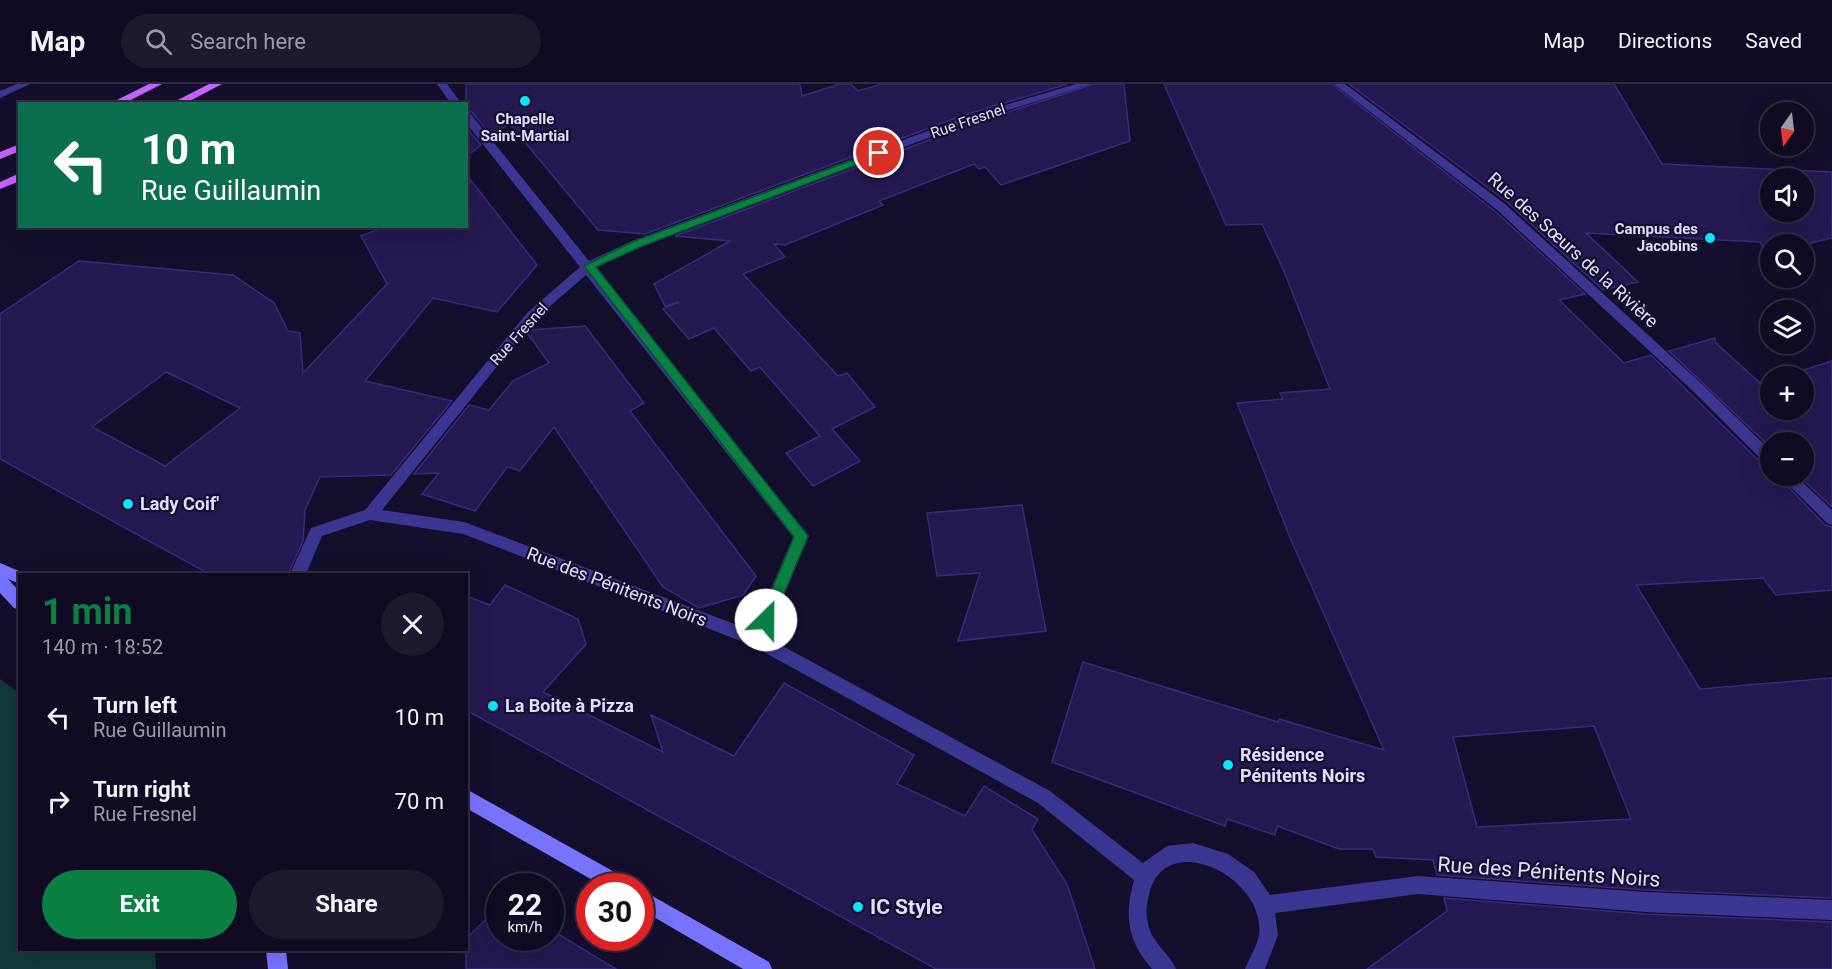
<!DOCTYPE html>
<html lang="en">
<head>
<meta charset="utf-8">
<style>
	body { margin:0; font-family:Roboto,sans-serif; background:#1e192f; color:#f1f3f6; height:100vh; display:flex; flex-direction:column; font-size:22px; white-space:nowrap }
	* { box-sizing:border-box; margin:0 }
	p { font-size:20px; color:#9c9ba5 }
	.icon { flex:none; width:33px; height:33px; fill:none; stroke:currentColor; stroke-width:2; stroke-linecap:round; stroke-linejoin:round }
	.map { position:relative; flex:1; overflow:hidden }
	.details { position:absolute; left:18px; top:489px; width:450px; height:378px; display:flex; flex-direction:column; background:#100b22; border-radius:0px; box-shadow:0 6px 24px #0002,0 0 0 2px #302b40 }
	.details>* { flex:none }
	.guide { position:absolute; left:18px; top:18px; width:450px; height:126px; border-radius:0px; box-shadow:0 6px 24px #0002,0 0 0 2px #302b40; background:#0b6e4f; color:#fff; overflow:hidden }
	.needle { width:39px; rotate:194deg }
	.buttons { position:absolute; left:1760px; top:18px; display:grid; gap:12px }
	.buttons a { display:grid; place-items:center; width:54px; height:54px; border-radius:50%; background:#100b22; box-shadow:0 6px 24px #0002,0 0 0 2px #302b40; font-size:30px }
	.speed { position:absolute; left:486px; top:789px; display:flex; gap:12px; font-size:30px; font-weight:700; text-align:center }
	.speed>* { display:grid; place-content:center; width:78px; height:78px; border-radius:50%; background:#100b22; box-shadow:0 6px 24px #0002,0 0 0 2px #302b40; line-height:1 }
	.speed small { font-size:15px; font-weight:400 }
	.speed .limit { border:9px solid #d22; background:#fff; color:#111 }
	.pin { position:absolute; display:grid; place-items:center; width:51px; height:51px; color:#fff; margin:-26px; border:3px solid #fff; border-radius:50%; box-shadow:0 2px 6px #0007 }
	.me { position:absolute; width:66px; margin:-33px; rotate:23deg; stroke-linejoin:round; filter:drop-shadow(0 0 4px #0008) }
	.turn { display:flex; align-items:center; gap:21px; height:126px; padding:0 24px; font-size:27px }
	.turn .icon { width:78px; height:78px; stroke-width:2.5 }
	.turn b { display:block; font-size:42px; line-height:51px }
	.round { display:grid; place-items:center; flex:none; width:63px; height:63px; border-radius:32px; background:#1e192f }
	.head { display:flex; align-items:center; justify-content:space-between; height:102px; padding:0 24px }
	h1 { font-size:36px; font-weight:700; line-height:45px; color:#0b8043 }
	.primary-button { display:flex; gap:12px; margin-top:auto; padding:12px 24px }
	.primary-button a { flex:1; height:69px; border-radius:36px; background:#0b8043; color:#fff; font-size:24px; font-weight:700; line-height:69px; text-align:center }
	.primary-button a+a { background:#1e192f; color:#f1f3f6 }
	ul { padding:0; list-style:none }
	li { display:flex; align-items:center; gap:18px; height:84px; padding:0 24px }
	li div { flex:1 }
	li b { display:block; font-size:22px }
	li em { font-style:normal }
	header { display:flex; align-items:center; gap:36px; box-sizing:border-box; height:84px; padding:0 30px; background:#100b22; border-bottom:2px solid #302b40 }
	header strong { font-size:28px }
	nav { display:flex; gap:33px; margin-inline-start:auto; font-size:21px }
	.search { width:420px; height:54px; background:#1e192f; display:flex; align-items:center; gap:15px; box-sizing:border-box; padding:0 21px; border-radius:33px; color:#9c9ba5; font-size:22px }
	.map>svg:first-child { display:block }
	.green { fill:#123938 }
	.building { fill:#251951; stroke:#3b297f; stroke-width:1.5; fill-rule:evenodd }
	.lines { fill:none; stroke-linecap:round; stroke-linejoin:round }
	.pedestrian { fill:#3a3691; fill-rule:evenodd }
	.minor { fill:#3a3691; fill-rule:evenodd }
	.secondary { fill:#7874ff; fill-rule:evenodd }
	.primary { fill:#c664ff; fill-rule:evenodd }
	.route { fill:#0b8043; stroke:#07532c; stroke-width:1.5 }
	.poi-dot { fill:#09e5ff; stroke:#150f2e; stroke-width:2 }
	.labels { text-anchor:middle; stroke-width:4.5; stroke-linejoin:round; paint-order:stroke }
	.far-poi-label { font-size:15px; font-weight:bold; fill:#e1ddff; stroke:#150f2e }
	.far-street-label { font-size:15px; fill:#e1ddff; stroke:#150f2e }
	.street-label { font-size:18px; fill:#e1ddff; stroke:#150f2e }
	.poi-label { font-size:18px; font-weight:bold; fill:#e1ddff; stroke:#150f2e; text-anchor:start }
	.near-street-label { font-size:21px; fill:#e1ddff; stroke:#150f2e }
	.near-poi-label { font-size:21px; font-weight:bold; fill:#e1ddff; stroke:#150f2e; text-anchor:start }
</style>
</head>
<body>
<header>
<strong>Map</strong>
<div class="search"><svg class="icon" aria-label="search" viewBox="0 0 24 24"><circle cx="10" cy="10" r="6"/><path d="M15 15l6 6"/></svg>Search here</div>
<nav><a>Map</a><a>Directions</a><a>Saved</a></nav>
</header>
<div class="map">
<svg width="1832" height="885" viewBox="0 0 1832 885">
	<rect width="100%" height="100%" fill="#150f2e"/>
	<polygon class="green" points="0,595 19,609 20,866 155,866 156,885 0,885"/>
	<g class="building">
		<polygon points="466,0 800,0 802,12 840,0 851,0 858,7 882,0 1068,0 964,31 645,150 598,146 509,39 492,53 472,28 466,26"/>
		<polygon points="1094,0 1124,0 1130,57 1001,101 985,83 979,85 974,80 879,117 883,121 785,161 774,160 785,173 743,190 838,292 847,289 875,323 832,345 860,377 813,402 786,369 820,352 760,283 751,287 714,244 689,255 663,225 679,218 665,222 654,200 730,157 675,152 974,39"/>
		<path d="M1164 0H1332L1496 128 1585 210 1559 216 1624 279 1651 271 1763 381 1770 382V392H1778L1825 441 1832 443V506L1776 511 1763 494 1636 501 1700 605 1832 594V814L1646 806 1437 791 1433 776 1376 773 1373 765H1339L1277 742 1275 751 1227 735 1225 742 1052 678 1083 578 1278 638 1279 635 1384 666 1291 456 1237 319 1283 315 1280 309 1330 305 1284 187 1262 140 1226 141ZM1594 642 1631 735 1477 743 1453 653Z"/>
		<path d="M1349 0H1614L1662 80 1832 88V154L1803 161 1770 160V166H1765L1760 158 1586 149 1638 198 1603 206 1507 118ZM1770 94H1803V128H1770Z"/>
		<polygon points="466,43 481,61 466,73"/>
		<path d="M466 90 537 181 497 228 433 214 365 297 452 317 391 391 320 393 305 426 303 457 288 490H209L0 375V230L79 177 233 191 274 219 288 247 300 249 303 289 387 200 361 152 387 142H466ZM166 288 240 324 165 382 92 343Z"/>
		<polygon points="585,242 644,319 630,327 756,492 743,511 699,524 663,503 554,343 520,387 507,383 475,427 422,410 439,389 414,390 469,321 489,326 513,297 549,279 527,249 529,246"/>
		<polygon points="1715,254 1715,258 1761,300 1770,297 1770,326 1803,326 1803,292 1784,292 1832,277 1832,423 1799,392 1803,392 1803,358 1770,358 1770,363 1669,267"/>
		<polygon points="1022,421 1046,547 958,557 980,489 937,492 927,429"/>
		<polygon points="505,501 578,535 586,560 543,608 663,668 651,631 734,672 784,599 914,671 897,700 965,732 984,702 1038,735 1032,746 1067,800 1095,885 936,885 466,626 466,512 490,521"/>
		<polygon points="1444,814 1646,830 1832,838 1832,885 1367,885 1447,827"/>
		<polygon points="500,821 500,854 550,854 550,845 616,885 466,885 466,855"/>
	</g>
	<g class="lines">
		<polygon class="pedestrian" points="17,0 30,0 0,14 0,7"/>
		<g class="minor">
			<polygon points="437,0 447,0 462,20 451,20"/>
			<path d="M1076 0H1092L973 37 640 163 595 184 809 452 766 553 1050 707 1143 779 1167 762 1193 759 1228 770 1254 788 1270 811 1418 792 1646 808 1832 816V836L1646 828 1418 810 1275 829 1278 851 1265 885H1245C1249 875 1257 862 1259 851 1267 795 1168 744 1150 807 1147 818 1145 827 1148 839 1151 859 1169 868 1176 885H1152C1127 856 1124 832 1134 796L1038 719 751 561 463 450 370 436 322 452 306 490H290L311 444 365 426 527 229 580 183 466 39V28L470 29 589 177 632 157 965 33ZM586 191 793 453 753 547 464 438 382 426 535 235Z"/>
			<polygon points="1334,0 1345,0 1505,120 1704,302 1770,366 1770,380 1765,379 1694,308 1497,126"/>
			<polygon points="1780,392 1796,392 1832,426 1832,441 1827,439"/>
		</g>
		<g class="secondary">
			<polygon points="0,479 26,490 20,490 20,500 8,495 20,508 20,526 14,524 0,509"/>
			<polygon points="466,705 627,795 629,802 603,802 466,724"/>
			<polygon points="640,805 769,878 772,885 743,885 640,825"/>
			<polygon points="266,866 286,866 288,885 268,885"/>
		</g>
		<g class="primary">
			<polygon points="149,0 162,0 123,20 109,20"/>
			<polygon points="209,0 222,0 184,20 170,20"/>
			<polygon points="20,60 20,67 0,75 0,68"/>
			<polygon points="20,89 20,97 0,105 0,98"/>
		</g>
	</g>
	<polygon class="route" points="879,66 884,69 883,71 640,163 596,183 808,452 773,536 766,542 759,536 794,453 584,182 632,158"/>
	<g class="poi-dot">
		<circle cx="525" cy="17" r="6"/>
		<circle cx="1710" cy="154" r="6"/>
		<circle cx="128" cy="420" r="6"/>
		<circle cx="493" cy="622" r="6"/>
		<circle cx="1228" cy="681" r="6"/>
		<circle cx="858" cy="823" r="6"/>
	</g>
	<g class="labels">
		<g class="far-poi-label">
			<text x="525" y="40">Chapelle<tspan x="525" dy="17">Saint-Martial</tspan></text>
			<text x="1698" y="150" text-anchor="end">Campus des<tspan x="1698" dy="17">Jacobins</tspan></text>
		</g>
		<g class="far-street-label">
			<text transform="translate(968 37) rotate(-19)" y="5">Rue Fresnel</text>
			<text transform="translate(519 250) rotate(-48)" y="5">Rue Fresnel</text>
		</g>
		<g class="street-label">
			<text transform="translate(1573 166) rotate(42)" y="6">Rue des Sœurs de la Rivière</text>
			<text transform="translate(617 503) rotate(21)" y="6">Rue des Pénitents Noirs</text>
		</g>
		<g class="poi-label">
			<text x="140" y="426">Lady Coif'</text>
			<text x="505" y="628">La Boite à Pizza</text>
			<text x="1240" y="677">Résidence<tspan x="1240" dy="21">Pénitents Noirs</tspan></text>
		</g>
		<g class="near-street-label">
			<text transform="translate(1549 788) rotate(4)" y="7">Rue des Pénitents Noirs</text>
		</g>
		<g class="near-poi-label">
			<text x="870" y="830">IC Style</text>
		</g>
	</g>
</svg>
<div class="buttons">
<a><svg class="needle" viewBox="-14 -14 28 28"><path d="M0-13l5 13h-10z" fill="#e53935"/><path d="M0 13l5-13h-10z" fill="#9c9ba5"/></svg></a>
<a><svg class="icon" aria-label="sound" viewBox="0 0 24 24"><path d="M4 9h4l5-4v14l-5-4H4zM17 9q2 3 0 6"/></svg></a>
<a><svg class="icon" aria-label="search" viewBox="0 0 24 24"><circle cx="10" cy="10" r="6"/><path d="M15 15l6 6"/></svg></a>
<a><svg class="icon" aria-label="layers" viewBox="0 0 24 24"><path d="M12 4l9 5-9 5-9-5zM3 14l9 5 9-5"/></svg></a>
<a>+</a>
<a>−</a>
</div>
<div class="speed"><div>22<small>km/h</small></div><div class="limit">30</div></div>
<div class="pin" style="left:879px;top:69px;background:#d93025"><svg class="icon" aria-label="arrive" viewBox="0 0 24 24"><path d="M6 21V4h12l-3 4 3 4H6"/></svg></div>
<svg class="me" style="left:766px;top:536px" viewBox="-20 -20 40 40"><circle r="19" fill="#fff"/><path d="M0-13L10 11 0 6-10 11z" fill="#0b8043"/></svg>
<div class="guide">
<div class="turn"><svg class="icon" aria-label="left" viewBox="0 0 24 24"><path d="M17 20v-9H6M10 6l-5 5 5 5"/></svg><div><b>10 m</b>Rue Guillaumin</div></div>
</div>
<section class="details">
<div class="head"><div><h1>1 min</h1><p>140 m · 18:52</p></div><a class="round"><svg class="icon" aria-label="close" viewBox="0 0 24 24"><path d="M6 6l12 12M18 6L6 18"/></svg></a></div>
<ul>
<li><svg class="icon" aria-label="left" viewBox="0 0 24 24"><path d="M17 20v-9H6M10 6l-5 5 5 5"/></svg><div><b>Turn left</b><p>Rue Guillaumin</p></div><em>10 m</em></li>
<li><svg class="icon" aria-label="right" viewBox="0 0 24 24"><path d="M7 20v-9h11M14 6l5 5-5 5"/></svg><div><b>Turn right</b><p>Rue Fresnel</p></div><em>70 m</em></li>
</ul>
<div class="primary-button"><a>Exit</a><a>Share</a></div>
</section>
</div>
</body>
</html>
